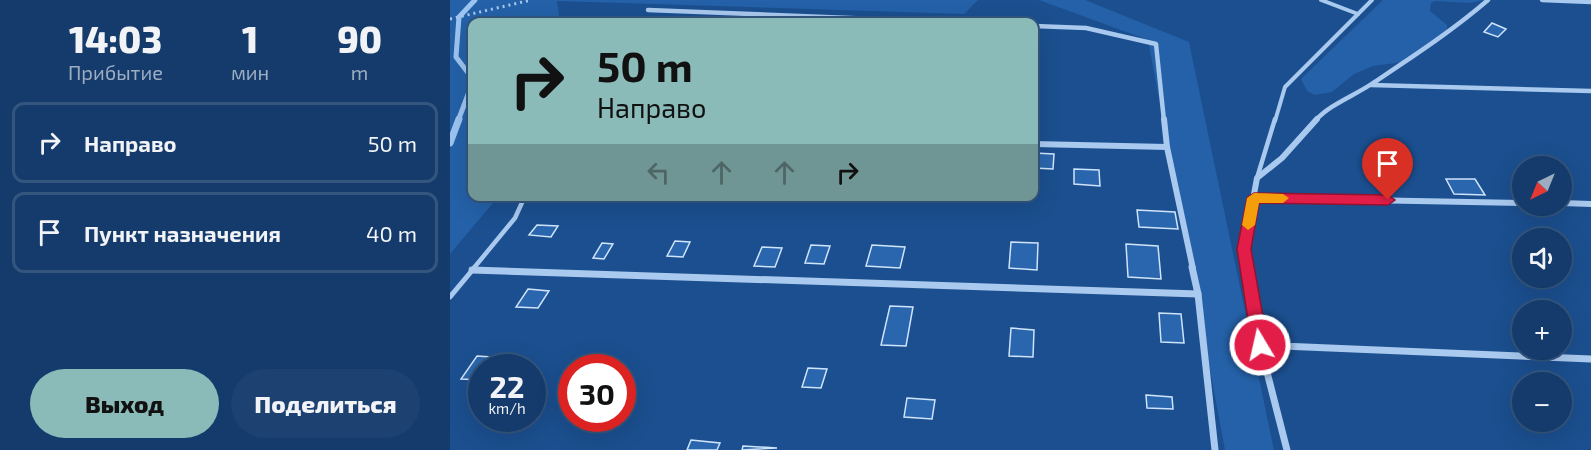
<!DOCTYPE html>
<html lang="ru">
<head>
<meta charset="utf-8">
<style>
	body { margin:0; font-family:"Exo 2",sans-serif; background:#1d4271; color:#f1f3f6; height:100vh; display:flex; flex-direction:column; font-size:22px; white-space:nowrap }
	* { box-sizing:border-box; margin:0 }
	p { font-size:20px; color:#9dadc1 }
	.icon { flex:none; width:33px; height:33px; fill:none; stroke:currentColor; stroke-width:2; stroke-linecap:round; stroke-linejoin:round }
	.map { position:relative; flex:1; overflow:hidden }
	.panel { display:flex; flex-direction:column; background:#143b6b; width:450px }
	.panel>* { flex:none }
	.guide { position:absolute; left:18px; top:18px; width:570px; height:183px; border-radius:12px; box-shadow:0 6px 24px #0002,0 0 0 2px #33557e; background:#8bbbb9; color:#111; overflow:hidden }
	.needle { width:39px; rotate:223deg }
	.fabs { position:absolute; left:1062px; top:156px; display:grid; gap:12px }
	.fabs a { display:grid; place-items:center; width:60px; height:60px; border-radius:50%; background:#143b6b; box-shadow:0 6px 24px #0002,0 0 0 2px #33557e; font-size:30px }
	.speed { position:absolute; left:18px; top:354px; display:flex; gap:12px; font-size:30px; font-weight:700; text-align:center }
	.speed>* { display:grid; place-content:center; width:78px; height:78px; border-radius:50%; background:#143b6b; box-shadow:0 6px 24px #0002,0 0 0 2px #33557e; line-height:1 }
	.speed small { font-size:15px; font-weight:400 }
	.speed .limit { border:9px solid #d22; background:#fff; color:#111 }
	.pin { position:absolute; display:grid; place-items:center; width:51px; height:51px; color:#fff; margin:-62px -26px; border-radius:50% 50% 50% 0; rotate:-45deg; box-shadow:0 0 6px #0007 }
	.pin .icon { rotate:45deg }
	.me { position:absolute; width:66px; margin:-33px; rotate:351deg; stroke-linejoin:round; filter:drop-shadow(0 0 4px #0008) }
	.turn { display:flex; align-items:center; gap:21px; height:126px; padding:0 30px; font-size:27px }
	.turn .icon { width:78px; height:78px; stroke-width:2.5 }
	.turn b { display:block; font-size:42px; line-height:51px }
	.lanes { display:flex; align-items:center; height:57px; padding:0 30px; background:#0003; justify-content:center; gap:30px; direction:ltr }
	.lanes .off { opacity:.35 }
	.eta { display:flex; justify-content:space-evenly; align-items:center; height:102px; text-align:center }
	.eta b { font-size:36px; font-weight:800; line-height:42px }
	.action { display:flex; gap:12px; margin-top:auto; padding:12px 30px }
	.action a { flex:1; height:69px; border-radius:36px; background:#8bbbb9; color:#111; font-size:24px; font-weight:800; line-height:69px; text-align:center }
	.action a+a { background:#1d4271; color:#f1f3f6 }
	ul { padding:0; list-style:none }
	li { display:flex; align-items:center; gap:18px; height:81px; margin:0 12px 9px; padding:0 18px; border:3px solid #33557e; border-radius:12px }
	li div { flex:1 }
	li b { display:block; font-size:22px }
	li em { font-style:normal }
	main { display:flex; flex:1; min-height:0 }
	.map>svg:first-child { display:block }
	.green { fill:#2461a8 }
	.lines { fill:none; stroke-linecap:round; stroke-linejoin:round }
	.stream-far1 { stroke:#9cc4f0; stroke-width:5 }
	.stream { stroke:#9cc4f0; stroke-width:7 }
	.building { fill:#2a66ad; stroke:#cfe3fa; stroke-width:1.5 }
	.path { stroke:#a9c9ee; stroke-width:3; stroke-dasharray:2 4; stroke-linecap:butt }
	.service-far2 { stroke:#a9c9ee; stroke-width:4 }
	.service-far1 { stroke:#a9c9ee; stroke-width:4.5 }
	.service { stroke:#a9c9ee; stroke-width:5 }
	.minor-far2 { stroke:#a9c9ee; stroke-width:4.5 }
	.minor-far1 { stroke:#a9c9ee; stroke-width:6 }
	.minor { stroke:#a9c9ee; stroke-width:7 }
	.route { fill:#e11d48; stroke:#92132f; stroke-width:1.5 }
	.slow { fill:#f59e0b }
</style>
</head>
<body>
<main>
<section class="panel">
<div class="eta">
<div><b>14:03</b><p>Прибытие</p></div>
<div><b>1</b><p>мин</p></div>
<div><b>90</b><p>m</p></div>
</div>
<ul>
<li><svg class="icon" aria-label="right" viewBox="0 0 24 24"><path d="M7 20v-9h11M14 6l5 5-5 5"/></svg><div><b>Направо</b></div><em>50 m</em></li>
<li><svg class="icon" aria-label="arrive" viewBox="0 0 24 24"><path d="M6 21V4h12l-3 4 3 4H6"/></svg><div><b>Пункт назначения</b></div><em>40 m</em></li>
</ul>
<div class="action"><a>Выход</a><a>Поделиться</a></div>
</section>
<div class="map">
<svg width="1141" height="450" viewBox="0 0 1141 450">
	<rect width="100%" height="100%" fill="#1b4f8f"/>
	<g class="green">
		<polygon points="0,0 528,0 514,14 107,1 110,22 22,22 22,196 48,197 0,254"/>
		<polygon points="589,0 635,0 739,42 824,450 775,450 698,40"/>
		<polygon points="933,0 1035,0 1019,3 985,1 981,3 980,11 997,25 997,33 961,61 923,66 904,74 882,92 865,95 857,91 851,79 855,75"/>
	</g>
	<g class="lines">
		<g class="stream-far1">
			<polyline points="22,78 6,57 9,17 25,0"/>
			<polyline points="8,121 22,84"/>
		</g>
		<polyline class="stream" points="0,143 9,119"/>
	</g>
	<g class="building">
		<polygon points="1042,23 1056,29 1048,37 1034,32"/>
		<polygon points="584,153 604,154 603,169 584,168"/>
		<polygon points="624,169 649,170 650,186 624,184"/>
		<polygon points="996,179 1025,179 1035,195 1004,194"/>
		<polygon points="687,210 725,212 728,229 689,227"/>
		<polygon points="87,225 108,226 101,237 79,235"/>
		<polygon points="225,241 240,242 233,257 217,256"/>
		<polygon points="561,242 588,243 587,270 559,268"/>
		<polygon points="152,243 163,244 154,259 143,258"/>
		<polygon points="676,244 708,246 711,279 678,277"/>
		<polygon points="361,245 380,246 374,264 355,263"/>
		<polygon points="422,245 455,247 450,268 416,266"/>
		<polygon points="312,247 332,248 325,267 304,266"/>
		<polygon points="78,289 99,291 88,308 66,307"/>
		<polygon points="440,306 463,307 456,346 431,345"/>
		<polygon points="709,313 731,314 734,343 711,342"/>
		<polygon points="561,328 584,330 583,357 559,356"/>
		<polygon points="27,356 56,358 49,368 32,368 32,380 11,379"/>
		<polygon points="358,368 377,369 371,388 352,387"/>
		<polygon points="696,395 722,397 723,409 697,408"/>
		<polygon points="457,398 485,400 482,419 454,417"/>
		<polygon points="241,440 270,443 267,450 237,450"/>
		<polygon points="293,446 327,448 292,450"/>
	</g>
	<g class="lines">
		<polyline class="path" points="0,19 81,0"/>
		<g class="service-far2">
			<polyline points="871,0 908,14 922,0"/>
			<polyline points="825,121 835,87 908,14"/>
		</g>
		<g class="service-far1">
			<polyline points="807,178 825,119"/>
			<polyline points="23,269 65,218 75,196"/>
		</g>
		<polyline class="service" points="0,297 25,267"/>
		<g class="minor-far2">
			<polyline points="1092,0 1141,2"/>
			<polyline points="198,10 501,22"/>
			<polyline points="584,26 636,28 706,44 714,121"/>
			<polyline points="921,85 1141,91"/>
			<path d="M865 121C880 104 904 96 923 83 962 57 1002 31 1038 0"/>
		</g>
		<g class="minor-far1">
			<polyline points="714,119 717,147 743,269"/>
			<polyline points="584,144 717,147"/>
			<polyline points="804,198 1072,203"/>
			<polyline points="1112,203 1141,204"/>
			<polyline points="797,269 794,248 807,178 832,158 867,119"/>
		</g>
		<g class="minor">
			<polyline points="742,267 748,294 765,450"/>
			<polyline points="797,267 810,345 837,450"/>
			<polyline points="22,270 748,294"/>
			<polyline points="810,345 1141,359"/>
		</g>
	</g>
	<polygon class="route" points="804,193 938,195 945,200 938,205 809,203 801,249 818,345 816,350 810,352 804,350 802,345 787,249 797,198"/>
	<polygon class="slow" points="804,193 833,194 839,198 833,203 809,203 805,225 798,230 792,225 797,198"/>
</svg>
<div class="fabs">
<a><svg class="needle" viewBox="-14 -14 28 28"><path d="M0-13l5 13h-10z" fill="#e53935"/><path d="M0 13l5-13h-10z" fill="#9dadc1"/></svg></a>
<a><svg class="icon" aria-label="sound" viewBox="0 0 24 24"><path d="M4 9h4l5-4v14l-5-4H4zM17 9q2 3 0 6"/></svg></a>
<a>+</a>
<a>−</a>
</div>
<div class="speed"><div>22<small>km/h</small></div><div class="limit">30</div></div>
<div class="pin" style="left:938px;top:200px;background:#d93025"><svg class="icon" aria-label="arrive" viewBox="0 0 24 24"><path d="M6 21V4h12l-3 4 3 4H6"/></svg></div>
<svg class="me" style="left:810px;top:345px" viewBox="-20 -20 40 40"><circle r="17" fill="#e11d48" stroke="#fff" stroke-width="3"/><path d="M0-11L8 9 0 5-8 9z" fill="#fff"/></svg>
<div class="guide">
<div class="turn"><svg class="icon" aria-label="right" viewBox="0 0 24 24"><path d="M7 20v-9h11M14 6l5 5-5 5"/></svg><div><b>50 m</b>Направо</div></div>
<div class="lanes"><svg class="icon off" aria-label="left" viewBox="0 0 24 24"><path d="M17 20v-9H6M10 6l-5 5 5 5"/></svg><svg class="icon off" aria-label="ahead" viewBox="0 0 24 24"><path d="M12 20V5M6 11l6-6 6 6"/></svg><svg class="icon off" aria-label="ahead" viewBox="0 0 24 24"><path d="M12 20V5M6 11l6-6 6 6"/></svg><svg class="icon" aria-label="right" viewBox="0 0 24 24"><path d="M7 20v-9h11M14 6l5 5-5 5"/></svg></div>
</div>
</div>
</main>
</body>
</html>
